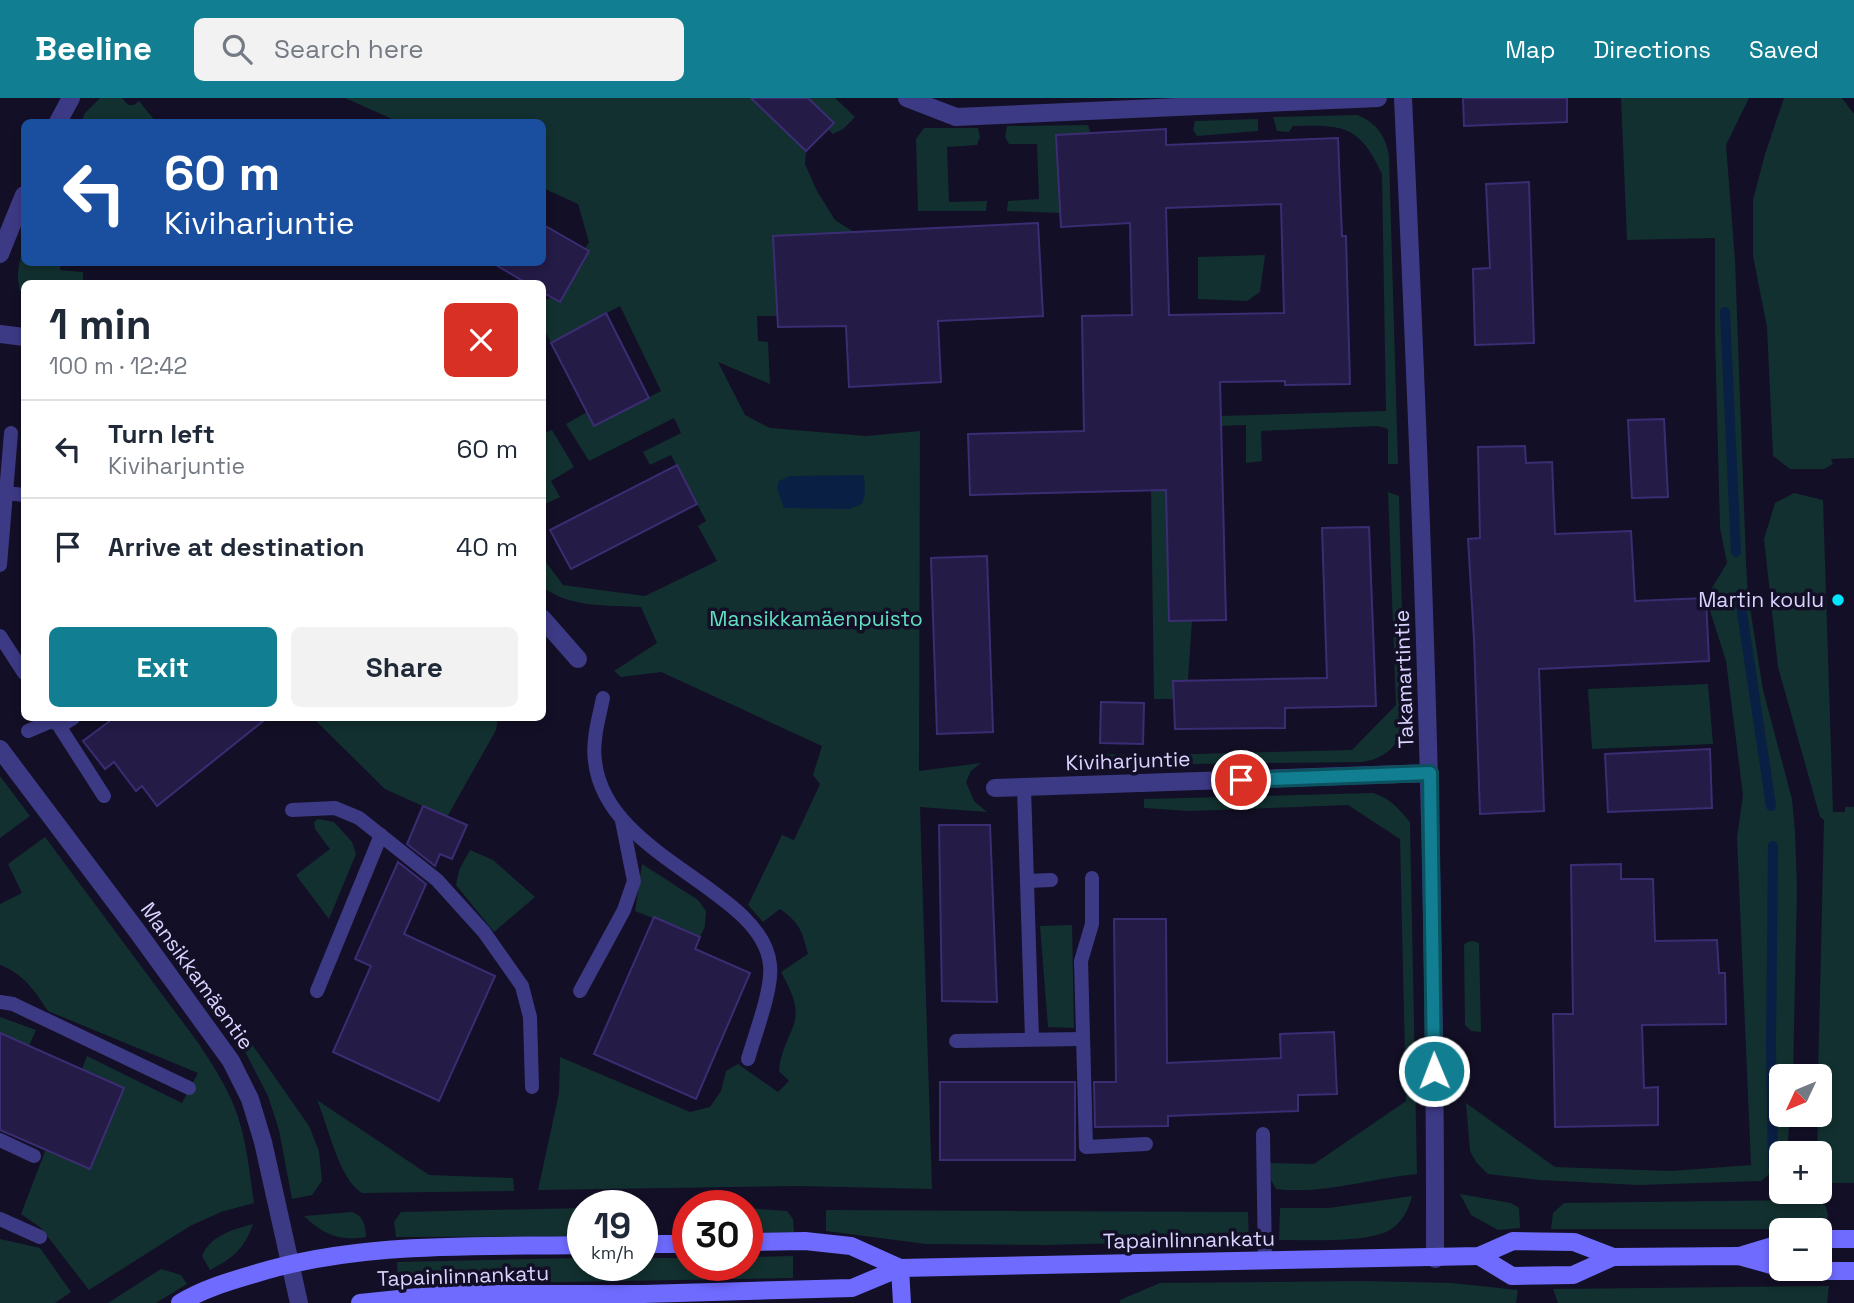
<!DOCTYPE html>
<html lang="en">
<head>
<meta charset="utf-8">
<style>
	body { margin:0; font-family:"Space Grotesk",sans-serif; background:#f2f2f3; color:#1f2937; height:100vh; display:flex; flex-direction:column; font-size:26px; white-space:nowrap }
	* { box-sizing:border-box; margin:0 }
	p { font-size:23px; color:#747a83 }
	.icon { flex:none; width:38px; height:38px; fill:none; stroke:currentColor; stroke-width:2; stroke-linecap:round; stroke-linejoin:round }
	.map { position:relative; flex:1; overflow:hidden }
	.details { position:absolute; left:21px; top:182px; width:525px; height:441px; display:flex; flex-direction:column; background:#fff; border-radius:10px; box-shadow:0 4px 10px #0003 }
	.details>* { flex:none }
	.hud { position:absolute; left:21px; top:21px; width:525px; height:147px; border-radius:10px; box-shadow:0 4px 10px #0003; background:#1a4fa0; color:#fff; overflow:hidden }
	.needle { width:46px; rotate:226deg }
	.buttons { position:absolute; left:1769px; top:966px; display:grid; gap:14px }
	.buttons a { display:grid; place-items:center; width:63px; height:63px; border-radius:10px; background:#fff; box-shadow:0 4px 10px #0003; font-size:35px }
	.speed { position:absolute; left:567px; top:1092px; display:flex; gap:14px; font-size:35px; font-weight:700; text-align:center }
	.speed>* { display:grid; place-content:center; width:91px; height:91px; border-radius:50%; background:#fff; box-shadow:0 4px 10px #0003; line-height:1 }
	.speed small { font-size:18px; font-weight:400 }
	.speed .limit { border:10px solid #d22; background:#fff; color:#111 }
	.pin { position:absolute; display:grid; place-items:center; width:60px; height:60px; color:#fff; margin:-30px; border:4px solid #fff; border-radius:50%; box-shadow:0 2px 7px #0007 }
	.me { position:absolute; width:77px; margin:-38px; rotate:359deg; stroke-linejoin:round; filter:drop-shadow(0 0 5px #0008) }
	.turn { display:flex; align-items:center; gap:24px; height:147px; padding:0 28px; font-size:32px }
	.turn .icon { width:91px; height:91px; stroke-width:2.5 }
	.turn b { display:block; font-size:49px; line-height:60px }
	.round { display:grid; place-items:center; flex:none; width:74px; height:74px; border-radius:10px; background:#f2f2f3 }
	.overview { display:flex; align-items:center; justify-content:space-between; height:119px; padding:0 28px }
	h1 { font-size:42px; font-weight:600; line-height:52px }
	.button { display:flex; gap:14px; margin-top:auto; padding:14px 28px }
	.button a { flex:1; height:80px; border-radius:10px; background:#117e91; color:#fff; font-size:28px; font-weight:600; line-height:80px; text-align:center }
	.button a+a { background:#f2f2f3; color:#1f2937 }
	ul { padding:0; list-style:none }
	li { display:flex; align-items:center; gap:21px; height:98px; padding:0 28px; border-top:2px solid #e0e1e3 }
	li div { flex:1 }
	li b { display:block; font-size:26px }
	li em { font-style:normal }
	header { display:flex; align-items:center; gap:42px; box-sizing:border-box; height:98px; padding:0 35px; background:#117e91; color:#fff }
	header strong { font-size:33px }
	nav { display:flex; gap:38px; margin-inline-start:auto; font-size:24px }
	.search { width:490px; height:63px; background:#f2f2f3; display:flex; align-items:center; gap:18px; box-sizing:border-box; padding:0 24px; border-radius:10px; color:#747a83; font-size:26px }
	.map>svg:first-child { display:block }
	.green { fill:#12302f }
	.water { fill:#0a1f44 }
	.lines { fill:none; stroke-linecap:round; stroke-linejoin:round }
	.stream { stroke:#0a1f44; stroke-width:10 }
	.building { fill:#241b47; stroke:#3b2d73; stroke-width:2; fill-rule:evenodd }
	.lane { stroke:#3d3a85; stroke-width:14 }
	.street { stroke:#3d3a85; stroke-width:18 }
	.secondary { stroke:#6f6bff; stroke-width:18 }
	.route-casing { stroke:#0b525e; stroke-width:18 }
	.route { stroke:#117e91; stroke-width:12 }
	.poi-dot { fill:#00e5ff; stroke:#130f26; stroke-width:2.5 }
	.labels { text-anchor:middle; stroke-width:7; stroke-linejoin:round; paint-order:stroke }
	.poi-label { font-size:21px; fill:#d9d4ff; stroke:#130f26; text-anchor:end }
	.park-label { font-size:21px; fill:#5fe0c0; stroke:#130f26 }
	.street-label { font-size:21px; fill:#d9d4ff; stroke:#130f26 }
</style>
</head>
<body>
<header>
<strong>Beeline</strong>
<div class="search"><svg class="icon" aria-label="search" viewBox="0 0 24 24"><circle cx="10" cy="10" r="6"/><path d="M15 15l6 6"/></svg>Search here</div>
<nav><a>Map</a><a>Directions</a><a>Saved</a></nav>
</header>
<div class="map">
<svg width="1854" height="1205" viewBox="0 0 1854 1205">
	<rect width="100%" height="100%" fill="#130f26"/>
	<g class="green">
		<polygon points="100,0 122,0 128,7 134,7 139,3 156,24 81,24 85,15"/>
		<path d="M345 0H758L761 10 806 53 805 66 817 93 835 122 854 134 773 138 777 218H757L758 243 768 244 770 286 718 264 745 317 770 330 866 338 920 333 919 673 981 665 971 673 966 684 974 703 987 714 920 709 932 1091 798 1088 538 1092 559 995 560 959 690 1014 710 1009 721 993 726 973 738 966 778 994 789 983 779 973C780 955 788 943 794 926 800 908 789 889 781 874L808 856C802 833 800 825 780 811L763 824 748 807 782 737 794 742 820 686 813 677 822 648 661 574 621 579 614 573 657 545 641 509C609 507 569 510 543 489V460L563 487 645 498 717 463 698 428 706 423 671 357 650 367 643 354 681 335 674 320 589 363 566 326 587 314 595 327 661 293 620 208 551 245 543 229V203L556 198 589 144 578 106 543 90 542 24H399Z"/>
		<polygon points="808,0 835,0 855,19 843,31 833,36 828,31 833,25"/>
		<polygon points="1621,0 1749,0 1726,47 1735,162 1746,464 1748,497 1763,592 1792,701 1795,734 1797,789 1793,978 1782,978 1782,1017 1790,1017 1788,1043 1784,1055 1782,1055 1780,1067 1761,1083 1638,1087 1540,1082 1488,1076 1476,1064 1470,1053 1466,1005 1555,1069 1671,1073 1751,1067 1737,740 1743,697 1726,563 1706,500 1727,465 1720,430 1715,237 1715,140 1627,142"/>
		<polygon points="1784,0 1842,0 1854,16 1854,360 1831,361 1833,366 1824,371 1790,371 1773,358 1767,229 1753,158 1753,102 1765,56"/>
		<path d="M1358 17C1377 26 1385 37 1389 57L1398 366H1388V331L1378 328 1261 333 1262 363 1246 365V327L1164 330 1169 523 1192 522 1188 582 1173 583 1174 601H1154L1150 320 1386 313 1382 76C1359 27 1344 27 1293 28L1289 34 1277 33 1273 19Z"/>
		<polygon points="1258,21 1258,33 1197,38 1193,32 1195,23"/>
		<polygon points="1088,27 1091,36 1056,37 1060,115 1007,113 1008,103 1039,101 1037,46 1009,46 1005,39 1007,28"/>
		<polygon points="924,30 978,30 980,39 977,47 947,49 949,104 987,103 986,113 918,113 916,41"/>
		<path d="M24 149V164L61 165 60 172 83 174V183L106 185 24 186V202C15 183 17 169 24 149Z"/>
		<polygon points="1265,157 1260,194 1247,203 1198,201 1198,159"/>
		<polygon points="552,332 574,369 551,383 560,399 543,407 543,340 544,335"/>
		<path d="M1388 394 1399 398 1405 627C1397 649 1386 660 1362 664L1104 667 1093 664V656L1155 657 1352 652 1396 607Z"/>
		<polygon points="1794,395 1823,402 1833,714 1845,714 1845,709 1854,709 1854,1085 1823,1085 1820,1082 1820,1055 1817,1055 1818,1017 1820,1017 1818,978 1824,722 1820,719 1778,569 1764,441 1775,405"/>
		<polygon points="1708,586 1713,646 1592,651 1588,591"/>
		<polygon points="313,620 498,620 496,632 447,719 385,691"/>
		<polygon points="0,678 30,718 0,740"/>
		<path d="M1373 695C1390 700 1399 711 1410 724L1417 1076C1371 1080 1323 1097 1276 1091L1271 1082 1270 1065 1314 1066 1406 1003 1400 741 1348 707 1190 713 1144 710V701Z"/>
		<polygon points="318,721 334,724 352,744 356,756 329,821 296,777 330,751 315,731 314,724"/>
		<path d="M45 739 199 946C216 972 233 998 241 1029 248 1054 250 1080 254 1105L221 1114 190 1128 89 1192 41 1130 21 1116 46 1051 90 1070 124 990 82 971 87 958 182 1005 198 975 48 913C35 893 24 876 0 867V806L22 795 8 766Z"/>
		<polygon points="470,752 493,762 535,799 494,834 456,787 459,772"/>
		<polygon points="642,766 698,802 706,813 705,828 700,839 635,813"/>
		<polygon points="1072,827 1074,930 1048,929 1040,828"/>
		<polygon points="1473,843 1479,845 1481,934 1471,933 1465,927 1464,847 1467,844"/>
		<polygon points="0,919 36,932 29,948 0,935"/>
		<polygon points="244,935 309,1028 319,1053 322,1083 312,1097 292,1101 279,1032 268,998 238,940"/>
		<path d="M317 1002 429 1077 513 1080 514 1093 362 1095C339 1082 328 1027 317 1002Z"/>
		<polygon points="1460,1096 1511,1105 1519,1110 1520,1130 1498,1132 1471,1117"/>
		<path d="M1412 1098C1408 1113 1402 1125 1388 1133 1365 1145 1306 1142 1279 1142L1280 1110H1329Z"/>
		<polygon points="1801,1102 1825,1107 1828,1116 1827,1131 1551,1131 1553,1115 1564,1105"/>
		<polygon points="583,1110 583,1138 396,1139 394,1124 401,1114"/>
		<polygon points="747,1110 787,1113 793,1121 794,1134 747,1135"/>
		<polygon points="826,1112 1248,1114 1249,1142 1045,1147 926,1146 826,1133"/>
		<path d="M352 1114C364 1118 365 1127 366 1139 341 1144 322 1136 304 1118Z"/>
		<path d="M253 1126C245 1150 232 1161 210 1172L202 1158C211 1137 232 1132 253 1126Z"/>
		<polygon points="0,1141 40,1150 71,1194 55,1205 0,1205"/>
		<polygon points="793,1158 793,1180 398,1187 397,1164 583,1160 583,1167 642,1167 642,1160 688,1160 688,1167 747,1167 747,1159"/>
		<polygon points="161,1171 181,1177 187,1186 156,1205 108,1205"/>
		<polygon points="1364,1183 1452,1185 1518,1192 1516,1205 1120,1205 1120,1202 1160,1185"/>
		<polygon points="1829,1188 1827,1205 1558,1205 1553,1191"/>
	</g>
	<polygon class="water" points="864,377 865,395 862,406 849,411 784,410 777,390 779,383 790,378"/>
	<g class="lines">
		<g class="stream">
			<polyline points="1725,214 1736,454"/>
			<polyline points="1741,508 1771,708"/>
			<polyline points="1773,1067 1771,948 1773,748"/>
		</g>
	</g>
	<g class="building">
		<polygon points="751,0 808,0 834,25 806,53"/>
		<polygon points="1463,0 1567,0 1567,24 1464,28"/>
		<path d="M1166 31V47L1338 40 1342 138H1346L1350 286 1285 287V283L1220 284 1226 522 1169 523 1166 392 970 397 968 336 1084 333 1082 218 1132 217 1130 125 1061 129 1056 37ZM1281 106 1284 215 1169 217 1166 110Z"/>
		<polygon points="1529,84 1534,245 1475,247 1473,171 1490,170 1486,86"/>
		<polygon points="1038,125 1043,218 938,223 941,284 849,289 846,228 778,229 773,138"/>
		<polygon points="542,126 589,153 560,204 542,194 542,186 528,186 491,164 542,164"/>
		<polygon points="606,215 649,300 594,328 551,245"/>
		<polygon points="1664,321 1668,399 1632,400 1628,322"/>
		<polygon points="1525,348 1526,365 1552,364 1555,436 1631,433 1635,503 1706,500 1709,563 1539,571 1544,713 1480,716 1474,541 1468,441 1480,440 1478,349"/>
		<polygon points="677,367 697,406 571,471 550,432"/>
		<polygon points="1369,429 1376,608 1285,610 1285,630 1175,631 1173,583 1327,580 1322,430"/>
		<polygon points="987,458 993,634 937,636 931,460"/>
		<polygon points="1101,604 1144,605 1143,646 1100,645"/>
		<polygon points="114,620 267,620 157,708 142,688 136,693 114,664 105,671 83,643"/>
		<polygon points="1710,651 1712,710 1608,714 1605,656"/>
		<polygon points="423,708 467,727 452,761 440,756 435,768 407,746"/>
		<polygon points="939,727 990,727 997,904 942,903"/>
		<polygon points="398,764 426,786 404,836 495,878 439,1003 333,954 371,868 355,861"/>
		<polygon points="1621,766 1621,781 1653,781 1655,843 1717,842 1719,875 1725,875 1726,926 1642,927 1644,990 1658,989 1658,1027 1555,1029 1553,916 1573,916 1571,767"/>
		<polygon points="654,819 700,839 695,851 750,875 696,1001 594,956"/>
		<polygon points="1114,821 1166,821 1167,965 1281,960 1280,936 1334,934 1337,996 1298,997 1298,1013 1168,1018 1168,1028 1095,1029 1094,984 1116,984"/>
		<polygon points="0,935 124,990 90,1071 0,1032"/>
		<rect x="940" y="984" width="135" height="78"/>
	</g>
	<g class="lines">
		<g class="lane">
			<polyline points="6,395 24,397"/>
			<polyline points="0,467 11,335"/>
			<polyline points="0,538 24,575"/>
			<path d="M603 600C599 619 592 643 595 663 605 760 763 791 770 867 773 890 755 936 748 961"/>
			<polyline points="54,620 104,698"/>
			<polyline points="28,633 49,624 65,625 73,620"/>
			<polyline points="1024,690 1032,941"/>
			<polyline points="292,712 335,710 359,720 437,782 484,834 522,888 530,919 532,989"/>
			<polyline points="1092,780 1092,826 1081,863 1086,1049 1146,1046"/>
			<polyline points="1027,783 1051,782"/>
			<polyline points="317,893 381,737"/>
			<polyline points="580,893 624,812 634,783 622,723"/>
			<polyline points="0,904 13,906 189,990"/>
			<polyline points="956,943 1083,941"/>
			<polyline points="1263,1036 1265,1163"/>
			<polyline points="0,1042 34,1058"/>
			<polyline points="0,1121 40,1139"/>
		</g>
		<g class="street">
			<polyline points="907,0 956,19 1378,0"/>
			<path d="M1403 0C1421 387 1436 773 1435 1161"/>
			<polyline points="58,24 71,0"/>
			<polyline points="0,156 24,97"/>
			<polyline points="0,236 24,239"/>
			<polyline points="542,520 578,561"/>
			<polyline points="0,651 137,833 231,963 250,1001 263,1044 299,1205"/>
			<polyline points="995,690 1430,675"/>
		</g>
		<g class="secondary">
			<polyline points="1820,1141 1854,1141"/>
			<polyline points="747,1144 805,1143 851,1148 900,1170"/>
			<polyline points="642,1146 688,1146"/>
			<polyline points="1479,1158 1512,1178 1573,1177 1613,1159"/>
			<polyline points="1739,1158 1782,1145"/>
			<polyline points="900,1170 902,1205"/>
			<polyline points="1784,1171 1792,1173 1854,1173"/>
			<path d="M180 1205C203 1191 227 1184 254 1176 360 1143 472 1149 583 1147"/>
			<polyline points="360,1205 447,1196 643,1196 852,1190 900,1170 1479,1158 1513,1143 1574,1144 1613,1159 1739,1158 1782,1170"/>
		</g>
	</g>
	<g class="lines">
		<g class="route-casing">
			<polyline id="route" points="1241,682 1430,675 1434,973"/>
		</g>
		<use href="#route" class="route"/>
	</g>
	<circle class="poi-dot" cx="1838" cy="502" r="7"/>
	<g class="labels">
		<g class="poi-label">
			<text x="1824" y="509">Martin koulu</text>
		</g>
		<g class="park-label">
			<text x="816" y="528">Mansikkamäenpuisto</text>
		</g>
		<g class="street-label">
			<text transform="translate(1404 581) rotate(-92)" y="7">Takamartintie</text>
			<text transform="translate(1128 663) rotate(-2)" y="7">Kiviharjuntie</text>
			<text transform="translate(197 878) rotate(54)" y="7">Mansikkamäentie</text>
			<text transform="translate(1189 1142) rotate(-1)" y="7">Tapainlinnankatu</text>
			<text transform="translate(463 1178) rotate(-2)" y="7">Tapainlinnankatu</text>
		</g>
	</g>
</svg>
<div class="buttons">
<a><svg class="needle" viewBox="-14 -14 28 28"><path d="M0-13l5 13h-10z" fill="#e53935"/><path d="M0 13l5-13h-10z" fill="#747a83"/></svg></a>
<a>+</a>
<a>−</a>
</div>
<div class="speed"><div>19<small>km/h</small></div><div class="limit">30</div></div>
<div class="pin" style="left:1241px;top:682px;background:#d93025"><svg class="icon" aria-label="arrive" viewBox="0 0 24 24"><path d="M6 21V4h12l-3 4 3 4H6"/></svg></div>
<svg class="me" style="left:1434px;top:973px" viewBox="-20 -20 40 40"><circle r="17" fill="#117e91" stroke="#fff" stroke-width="3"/><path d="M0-11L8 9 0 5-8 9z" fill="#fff"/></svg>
<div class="hud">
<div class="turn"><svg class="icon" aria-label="left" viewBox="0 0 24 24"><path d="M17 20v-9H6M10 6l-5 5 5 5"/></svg><div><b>60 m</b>Kiviharjuntie</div></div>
</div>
<section class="details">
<div class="overview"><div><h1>1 min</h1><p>100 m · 12:42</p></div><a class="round" style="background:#d93025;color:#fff"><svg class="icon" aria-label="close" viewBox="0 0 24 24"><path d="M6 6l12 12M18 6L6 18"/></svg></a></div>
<ul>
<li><svg class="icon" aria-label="left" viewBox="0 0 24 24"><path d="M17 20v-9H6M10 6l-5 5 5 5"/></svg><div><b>Turn left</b><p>Kiviharjuntie</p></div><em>60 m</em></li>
<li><svg class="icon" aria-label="arrive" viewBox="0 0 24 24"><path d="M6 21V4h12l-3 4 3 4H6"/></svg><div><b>Arrive at destination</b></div><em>40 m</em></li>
</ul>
<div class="button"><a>Exit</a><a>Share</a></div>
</section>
</div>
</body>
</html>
